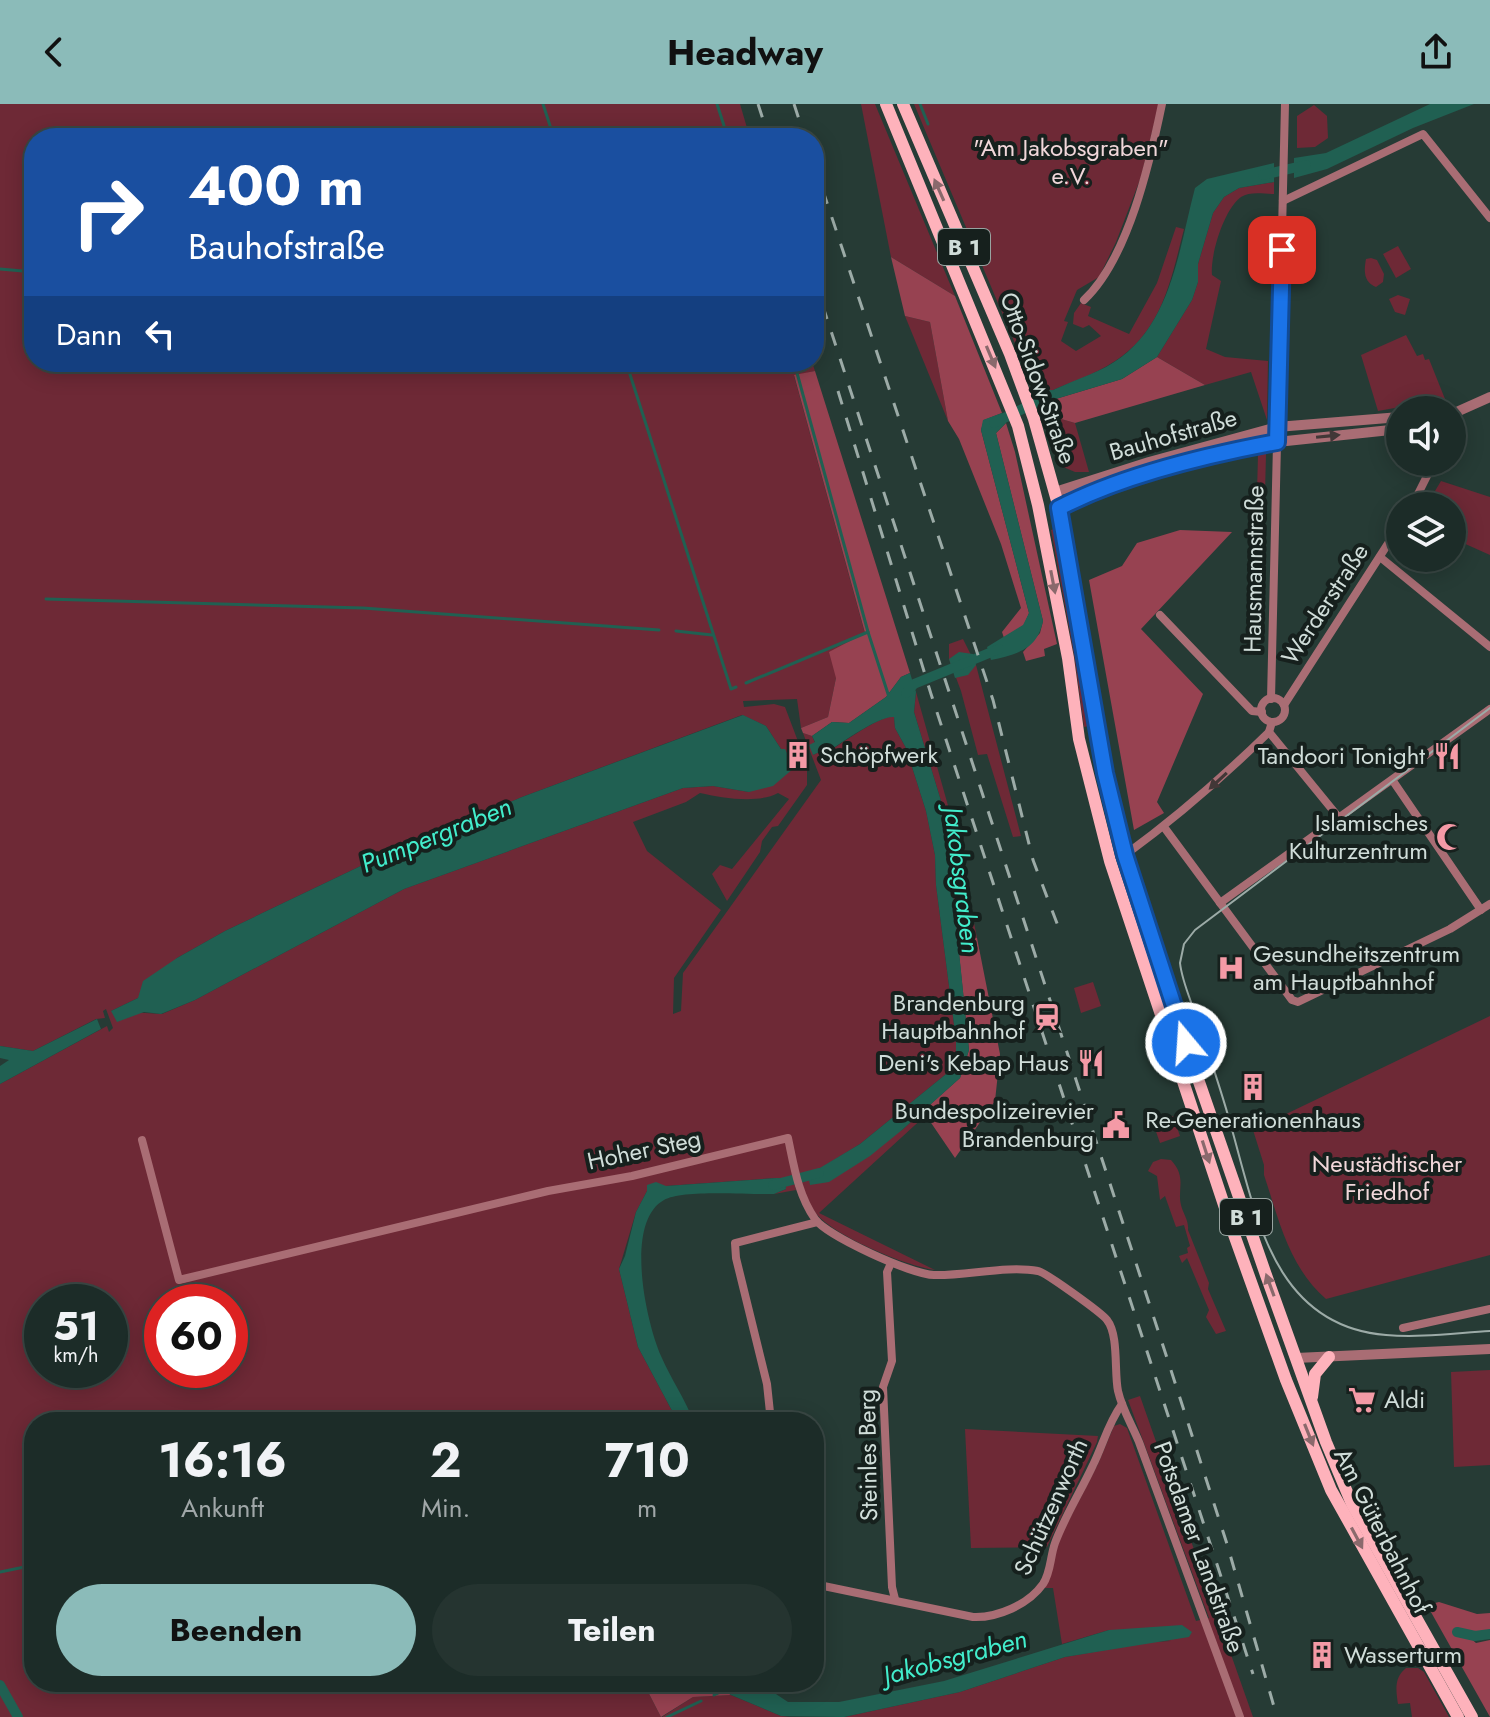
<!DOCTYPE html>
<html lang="de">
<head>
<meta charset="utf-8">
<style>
	body { margin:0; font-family:Jost,sans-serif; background:#253430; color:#f1f3f6; height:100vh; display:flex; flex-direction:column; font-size:30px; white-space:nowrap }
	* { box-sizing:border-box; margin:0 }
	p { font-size:26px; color:#a0a7a8 }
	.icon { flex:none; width:44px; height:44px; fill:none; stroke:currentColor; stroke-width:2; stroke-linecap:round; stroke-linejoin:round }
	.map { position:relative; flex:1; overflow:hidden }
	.side { position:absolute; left:24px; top:1308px; width:800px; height:280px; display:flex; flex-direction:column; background:#1c2c28; border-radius:32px; box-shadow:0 4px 20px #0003,0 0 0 2px #3a4845 }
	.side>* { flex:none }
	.guide { position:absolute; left:24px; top:24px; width:800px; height:244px; border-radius:32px; box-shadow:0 4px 20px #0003,0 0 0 2px #3a4845; background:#1a4fa0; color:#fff; overflow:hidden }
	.buttons { position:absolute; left:1386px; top:292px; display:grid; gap:16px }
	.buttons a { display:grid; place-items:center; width:80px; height:80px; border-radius:50%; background:#1c2c28; box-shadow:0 4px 20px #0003,0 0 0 2px #3a4845; font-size:40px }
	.speed { position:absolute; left:24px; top:1180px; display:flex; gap:16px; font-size:40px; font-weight:700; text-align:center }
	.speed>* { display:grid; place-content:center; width:104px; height:104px; border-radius:50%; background:#1c2c28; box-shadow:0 4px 20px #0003,0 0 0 2px #3a4845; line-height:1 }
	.speed small { font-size:20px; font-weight:400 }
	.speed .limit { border:12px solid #d22; background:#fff; color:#111 }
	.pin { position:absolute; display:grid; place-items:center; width:68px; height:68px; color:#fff; margin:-34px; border-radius:16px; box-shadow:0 4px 12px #0006 }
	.me { position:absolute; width:88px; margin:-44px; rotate:342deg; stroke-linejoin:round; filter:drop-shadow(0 0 6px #0008) }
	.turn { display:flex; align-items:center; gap:28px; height:168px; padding:0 32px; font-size:36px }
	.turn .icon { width:104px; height:104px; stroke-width:2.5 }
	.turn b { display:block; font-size:56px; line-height:68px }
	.then { display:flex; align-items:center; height:76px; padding:0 32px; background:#0003; gap:16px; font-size:30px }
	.eta { display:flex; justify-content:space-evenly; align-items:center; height:136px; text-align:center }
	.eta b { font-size:48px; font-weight:700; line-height:56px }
	.button { display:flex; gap:16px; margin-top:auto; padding:16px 32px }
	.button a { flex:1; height:92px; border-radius:48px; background:#8bbbb9; color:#111; font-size:32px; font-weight:700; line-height:92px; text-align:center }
	.button a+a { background:#253430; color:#f1f3f6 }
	header { display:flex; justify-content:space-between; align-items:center; height:104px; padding:0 32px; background:#8bbbb9; color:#111; font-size:36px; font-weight:700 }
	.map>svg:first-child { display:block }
	.green { fill:#6e2936; fill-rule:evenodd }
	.forest { fill:#974251 }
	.water { fill:#206052 }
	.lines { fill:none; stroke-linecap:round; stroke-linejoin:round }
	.stream { stroke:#206052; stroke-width:3 }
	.canal { stroke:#206052; stroke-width:10 }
	.minor { stroke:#a96d74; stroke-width:8 }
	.tertiary { stroke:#a96d74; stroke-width:10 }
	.primary { stroke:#feb2bb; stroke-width:12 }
	.tram { stroke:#9caba7; stroke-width:2 }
	.rail { stroke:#9caba7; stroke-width:3; stroke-dasharray:14 14; stroke-linecap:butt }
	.oneway { fill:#8a696c }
	.oneway2 { fill:#423737 }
	.route-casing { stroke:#114b97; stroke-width:20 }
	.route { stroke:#1a73e8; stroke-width:14 }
	.labels { text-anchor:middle; stroke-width:8; stroke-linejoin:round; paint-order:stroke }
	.shield { fill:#16201d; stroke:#98a4a1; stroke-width:2 }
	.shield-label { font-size:22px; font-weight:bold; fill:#d0ddd9 }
	.park-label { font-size:24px; fill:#f1d7da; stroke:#16201d }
	.street-label { font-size:24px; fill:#d0ddd9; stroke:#16201d }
	.poi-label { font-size:24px; fill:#d0ddd9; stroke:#16201d; text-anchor:end }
	.water-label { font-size:26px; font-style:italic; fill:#42edcc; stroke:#16201d }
</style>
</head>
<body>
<header><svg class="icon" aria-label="back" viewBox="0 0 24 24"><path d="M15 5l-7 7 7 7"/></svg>Headway<svg class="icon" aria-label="share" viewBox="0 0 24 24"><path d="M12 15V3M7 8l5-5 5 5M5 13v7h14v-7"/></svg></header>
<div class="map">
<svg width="1490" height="1613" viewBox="0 0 1490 1613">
	<rect width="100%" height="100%" fill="#263b35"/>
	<g class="green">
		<path d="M0 0H740L750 34H34V258H812L815 267 794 272 865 530 836 574 828 613 801 624 797 595 743 597 744 603 774 600 785 603 807 661V681L778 722 772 723 762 737 760 748 727 797 712 770 720 761 732 765 789 695 778 689C758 700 722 694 700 689L686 698 633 718 647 747 721 806 674 874 673 910 681 907 683 869 821 676 803 629 812 632 815 639 813 651 819 648 821 652C839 642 876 613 894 612L895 624 906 644 926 707 935 751 936 781 956 936V962L860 1040 808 1072 902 1026 923 1007 926 1011 819 1109 935 1166C906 1162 831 1131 814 1107 806 1096 802 1080 797 1067L792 1071 796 1086 774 1090 786 1085 785 1075 777 1074 666 1082 647 1087 636 1108 619 1165 638 1243 678 1318H34V1578H643L661 1613H0V980L107 922 109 928 113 924 106 905 103 907 105 914 96 915 33 947 0 942ZM742 611 766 622 781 645 788 651 791 650 795 658 749 688 713 682 683 684 404 785 195 896 162 910 111 907 138 894 177 854 225 827 367 759 522 693ZM42 1198H110V1266H42ZM162 1198H230V1266H162Z"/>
		<polygon points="861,0 875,0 955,192 891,153"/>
		<path d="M914 0H1159L1141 73 1116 138 1099 173 1077 186 1064 217 1068 218 1061 237 1076 247 1101 232 1089 221 1083 224 1073 220 1074 209 1081 199 1091 203 1088 212 1129 230 1157 179 1176 123 1184 125C1170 180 1161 232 1107 262 1085 275 1060 281 1038 294Z"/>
		<polygon points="1314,1 1327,12 1328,34 1315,43 1297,44 1297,12"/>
		<path d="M1274 78V90C1264 90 1250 87 1241 93 1224 105 1210 151 1212 171L1221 177 1206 245 1225 253 1268 257 1267 316 1251 268 1205 281 1157 253 1192 196 1198 178V160L1213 109 1224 93 1239 84Z"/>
		<polygon points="1398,142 1411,165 1396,174 1383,150"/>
		<path d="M1371 154 1377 156 1384 170 1383 178 1376 183C1363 178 1364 166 1366 155Z"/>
		<polygon points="1398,191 1410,195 1405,211 1395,208 1389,195"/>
		<polygon points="905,212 930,218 948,317"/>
		<polygon points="1406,231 1417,252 1423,250 1425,256 1429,255 1445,295 1378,307 1361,251"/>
		<polygon points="1044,310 1075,319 1089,368 1075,368 1061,362"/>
		<polygon points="1263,349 1266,350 1264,429 1256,429 1258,350"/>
		<polygon points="1441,377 1490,393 1490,451 1452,434 1452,402 1426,402"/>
		<polygon points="1054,425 1089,622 1084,623 1074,551 1051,426"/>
		<polygon points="963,535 976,561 1021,732 1013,733 987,650 978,651 961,587 949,555 949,540"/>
		<polygon points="916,588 958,737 977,834 957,830 945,710 914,608"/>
		<polygon points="1093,878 1101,902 1081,909 1074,884"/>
		<path d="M1490 912V1151L1326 1195C1289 1163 1279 1116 1264 1071V1061L1253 1026Z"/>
		<polygon points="1173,1012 1180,1032 1160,1039 1153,1019"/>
		<path d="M1161 1055 1171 1056C1187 1073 1177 1085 1181 1101 1183 1110 1189 1116 1188 1126L1209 1179 1208 1185 1226 1227 1216 1230 1206 1213 1209 1206 1187 1154 1182 1159 1179 1152 1188 1149 1187 1144 1190 1142 1184 1121 1176 1123 1165 1092 1160 1096 1157 1072 1148 1067 1153 1058Z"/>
		<polygon points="1490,1266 1490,1361 1454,1363 1451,1268"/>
		<polygon points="1140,1292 1253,1613 844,1613 960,1588 1065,1553 1152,1538 1171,1537 1109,1526 1062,1540 1053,1484 1045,1484 1057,1439 1098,1360 1114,1322 1120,1320 1127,1324 1196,1517 1209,1514 1128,1296"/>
		<polygon points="965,1325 1098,1332 1097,1338 1047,1443 971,1444"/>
		<path d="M1406 1564H1418L1424 1568 1449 1613H1412L1410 1599 1398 1600C1396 1585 1394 1574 1406 1564Z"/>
		<polygon points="731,1591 781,1612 791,1613 662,1613 693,1593"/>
	</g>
	<g class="forest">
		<polygon points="891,153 955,192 1002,309 984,316 981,326 1029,509 1024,521 1004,534 1002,528 1021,504 1001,440 959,335 948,317 930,218 905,212"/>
		<polygon points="1157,253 1205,281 1075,319 1044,310 1041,302 1049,297 1122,275"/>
		<polygon points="815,267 910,569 901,573 886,593 849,619 832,618 812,632 803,629 801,624 828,613 836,574 829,548 865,529 794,271"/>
		<polygon points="1006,319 1015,348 1057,540 1044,545 1045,552 1026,557 1023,548 1040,529 1043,517 996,329"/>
		<polygon points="1180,426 1232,428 1141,525 1203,590 1157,698 1164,709 1134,726 1089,476 1122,462 1137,439"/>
		<polygon points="957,830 977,834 1000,950 995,997 955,1054 923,1007 960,974 969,946"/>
		<polygon points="1439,1498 1477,1510 1490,1509 1490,1528 1462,1527 1476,1539 1490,1536 1490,1613 1427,1501"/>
		<polygon points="643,1578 711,1578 731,1591 693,1593 661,1613"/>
	</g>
	<g class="water">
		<polygon points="1430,0 1474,0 1413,24 1327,65 1294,74 1294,54 1326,49"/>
		<path d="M1274 59V78L1239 84 1224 93 1213 109 1198 160V178L1192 196 1157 253 1122 275 1049 297 1041 302 1038 294C1060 281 1084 274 1106 263 1171 228 1178 148 1195 84L1207 75Z"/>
		<path d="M1002 309 1006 319 996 329 1043 517C1037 546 1017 550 991 556L987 543 1023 521 1029 509 981 326 983 316Z"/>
		<polygon points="959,548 973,550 976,561 968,571 955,574 949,555"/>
		<path d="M910 569 916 588 914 608 945 710 969 946 960 974 902 1026 870 1052 829 1078 810 1081 808 1071 860 1040 956 962V936L936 781 935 751 926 707 906 644 895 624 894 613C877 612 838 642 821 652L819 648 813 651 809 641 815 638 812 632 832 618 849 619 886 593 901 573Z"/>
		<polygon points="743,611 766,622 781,645 785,645 788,651 791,649 795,658 792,660 794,664 773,682 749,688 713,682 683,684 404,785 195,896 161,910 144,908 117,918 111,907 138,894 143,877 177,854 225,827 367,759 522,693"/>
		<polygon points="97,915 101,925 0,980 0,962 9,956 0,954 0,942 33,947"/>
		<path d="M777 1074 785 1075 786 1085 774 1090C749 1091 683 1085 664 1096 624 1118 646 1218 661 1252 671 1275 685 1295 694 1318H678L638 1243 619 1165 625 1152 636 1108 647 1087V1081L656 1078 666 1082Z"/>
		<polygon points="1182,1521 1192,1528 1189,1533 1065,1553 960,1588 844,1613 781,1612 731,1591 711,1578 758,1578 788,1598 839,1598 944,1577 1109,1526"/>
	</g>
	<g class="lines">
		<g class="stream">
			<polyline points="543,0 554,34"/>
			<polyline points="717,0 728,34"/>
			<polyline points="920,0 928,20"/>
			<polyline points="0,165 34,168"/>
			<polyline points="626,258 731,585 736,583"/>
			<polyline points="46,495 363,504 659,526"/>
			<polyline points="676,527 712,531"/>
			<polyline points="868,528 889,593"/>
			<polyline points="746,579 868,528 794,258"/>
			<polyline points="0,1468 34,1461"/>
			<polyline points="714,1591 727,1585"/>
			<polyline points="667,1613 701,1597"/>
		</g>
		<g class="canal">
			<polyline points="1263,71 1306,61"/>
			<polyline points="994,319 1051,291"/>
			<polyline points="906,589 914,580 999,545"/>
			<polyline points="773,1081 819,1069"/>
			<polyline points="1457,1528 1475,1532 1490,1530"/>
			<polyline points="0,1581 18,1613"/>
		</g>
		<g class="minor">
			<polyline points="1283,97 1423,30 1490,114"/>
			<path d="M1084 196C1128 155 1150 58 1162 0"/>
			<polyline points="1412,402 1434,358"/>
			<polyline points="1380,453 1490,543"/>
			<polyline points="1160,511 1252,607 1262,608"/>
			<circle cx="1273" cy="606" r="12"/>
			<polyline points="1271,595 1285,0"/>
			<polyline points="1284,601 1400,421"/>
			<polyline points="1272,618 1269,628 1340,715"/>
			<polyline points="1393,677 1481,806"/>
			<polyline points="1164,723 1292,896 1298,898 1450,825 1490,800"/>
			<path d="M1125 751C1177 713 1223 673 1269 628"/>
			<polyline points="1220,799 1490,605"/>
			<path d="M142 1036 179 1176 548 1087 632 1072 788 1034C794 1062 798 1091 815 1115 827 1132 912 1171 934 1171 966 1172 1007 1161 1038 1167 1045 1168 1102 1209 1107 1216 1119 1231 1114 1268 1118 1287 1122 1305 1132 1321 1139 1338L1240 1613"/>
			<polyline points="891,1159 887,1168 892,1257 883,1283 892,1483 895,1495"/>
			<polyline points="1403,1224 1490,1205"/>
			<polyline points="771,1318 767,1280 736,1154 735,1139 817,1118"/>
			<path d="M814 1480 973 1513C997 1514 1028 1501 1043 1480 1051 1468 1050 1453 1055 1439 1065 1412 1081 1387 1093 1361 1103 1341 1108 1319 1122 1300"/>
		</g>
		<g class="tertiary">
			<polyline points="1452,310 1490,293"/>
			<polyline points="1055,388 1149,358 1277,323 1400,313"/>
			<polyline points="1059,404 1084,391 1223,347 1277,338 1400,325"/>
			<polyline points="1296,1254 1490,1245"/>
		</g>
		<g class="primary">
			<polyline points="886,0 1018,322 1038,401 1068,554 1079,635 1110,757 1232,1125 1286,1276 1331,1386 1458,1613"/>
			<polyline points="903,0 1010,250 1034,315 1063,418 1105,669 1125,751 1197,972 1266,1171 1326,1338 1352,1400 1472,1613"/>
			<polyline points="1312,1293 1315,1270 1329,1253"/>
		</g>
		<path class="tram" d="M1490 604 1195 826 1184 840 1180 859C1182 877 1190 894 1196 912 1208 948 1221 985 1231 1022 1256 1110 1273 1222 1386 1231 1420 1234 1456 1229 1490 1227"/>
		<g class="rail">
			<polyline points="758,0 769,34"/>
			<polyline points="794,0 805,34"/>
			<polyline points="814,60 993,596 1033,756 1058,822"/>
			<polyline points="814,175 1169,1260 1227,1440 1277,1613"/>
			<polyline points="838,287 931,590 1253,1570"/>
		</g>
	</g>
	<defs><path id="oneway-solid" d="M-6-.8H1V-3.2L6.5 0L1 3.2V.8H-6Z" transform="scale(2)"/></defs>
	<g class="oneway">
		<use href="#oneway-solid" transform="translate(939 86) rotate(-114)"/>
		<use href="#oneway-solid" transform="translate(991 253) rotate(67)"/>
		<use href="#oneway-solid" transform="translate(1053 478) rotate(79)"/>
		<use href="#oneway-solid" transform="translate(1206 1048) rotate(72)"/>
		<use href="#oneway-solid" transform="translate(1270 1181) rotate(-110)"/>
		<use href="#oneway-solid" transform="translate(1309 1331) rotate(68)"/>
		<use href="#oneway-solid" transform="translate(1357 1434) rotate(62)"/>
	</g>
	<g class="oneway2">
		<use href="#oneway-solid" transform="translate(1328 332) rotate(-6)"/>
		<use href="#oneway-solid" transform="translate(1218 677) rotate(137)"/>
	</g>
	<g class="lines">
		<g class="route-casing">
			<path id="route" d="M1186 939 1125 751 1105 669 1059 404C1123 371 1207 351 1277 338L1282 146"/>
		</g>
		<use href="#route" class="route"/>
	</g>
	<defs>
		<g id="building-bare" transform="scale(2.16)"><path d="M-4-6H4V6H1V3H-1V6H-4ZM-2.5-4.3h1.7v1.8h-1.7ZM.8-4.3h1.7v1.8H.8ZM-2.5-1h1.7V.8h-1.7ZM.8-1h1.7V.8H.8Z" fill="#f49aa6" stroke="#16201d" stroke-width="2.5" paint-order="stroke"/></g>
		<g id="restaurant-bare" transform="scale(2.16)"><path d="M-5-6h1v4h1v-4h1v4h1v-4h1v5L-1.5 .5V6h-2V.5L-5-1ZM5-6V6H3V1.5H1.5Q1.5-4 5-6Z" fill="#f49aa6" stroke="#16201d" stroke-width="2.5" paint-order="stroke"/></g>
		<g id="mosque-bare" transform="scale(2.16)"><path d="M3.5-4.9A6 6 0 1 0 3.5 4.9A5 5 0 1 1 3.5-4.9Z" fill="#f49aa6" stroke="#16201d" stroke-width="2.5" paint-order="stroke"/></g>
		<g id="hospital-bare" transform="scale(2.16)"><path d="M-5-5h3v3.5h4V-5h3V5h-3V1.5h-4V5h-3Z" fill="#f49aa6" stroke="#16201d" stroke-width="2.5" paint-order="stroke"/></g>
		<g id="station-bare" transform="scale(2.16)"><path d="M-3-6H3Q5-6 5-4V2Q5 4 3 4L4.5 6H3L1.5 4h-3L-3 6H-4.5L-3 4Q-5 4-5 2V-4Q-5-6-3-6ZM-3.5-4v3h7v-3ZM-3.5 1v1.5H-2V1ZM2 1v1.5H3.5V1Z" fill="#f49aa6" stroke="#16201d" stroke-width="2.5" paint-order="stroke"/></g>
		<g id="civic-bare" transform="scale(2.16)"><path d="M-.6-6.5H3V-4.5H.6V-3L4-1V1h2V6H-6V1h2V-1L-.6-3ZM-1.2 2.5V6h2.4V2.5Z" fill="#f49aa6" stroke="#16201d" stroke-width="2.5" paint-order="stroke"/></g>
		<g id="supermarket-bare" transform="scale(2.16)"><path d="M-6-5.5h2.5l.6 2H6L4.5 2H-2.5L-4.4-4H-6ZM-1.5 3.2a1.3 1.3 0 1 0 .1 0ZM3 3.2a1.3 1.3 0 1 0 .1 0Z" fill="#f49aa6" stroke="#16201d" stroke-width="2.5" paint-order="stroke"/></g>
	</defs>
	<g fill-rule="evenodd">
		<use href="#building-bare" x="798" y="651"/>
		<use href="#restaurant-bare" x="1447" y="652"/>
		<use href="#mosque-bare" x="1450" y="733"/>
		<use href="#hospital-bare" x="1231" y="864"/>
		<use href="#station-bare" x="1047" y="913"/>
		<use href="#restaurant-bare" x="1091" y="959"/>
		<use href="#building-bare" x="1253" y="983"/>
		<use href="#civic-bare" x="1116" y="1021"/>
		<use href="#supermarket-bare" x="1362" y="1296"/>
		<use href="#building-bare" x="1322" y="1551"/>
	</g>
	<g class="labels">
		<g class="shield">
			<rect x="938" y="125" width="52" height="36" rx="6"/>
			<rect x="1220" y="1095" width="52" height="36" rx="6"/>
		</g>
		<g class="shield-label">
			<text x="964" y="151">B 1</text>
			<text x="1246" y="1121">B 1</text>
		</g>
		<g class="park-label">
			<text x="1071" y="52">"Am Jakobsgraben"<tspan x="1071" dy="28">e.V.</tspan></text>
			<text x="1387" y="1068">Neustädtischer<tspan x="1387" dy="28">Friedhof</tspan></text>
		</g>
		<g class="street-label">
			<text transform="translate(1038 274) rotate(70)" y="8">Otto-Sidow-Straße</text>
			<text transform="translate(1173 331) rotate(-16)" y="8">Bauhofstraße</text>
			<text transform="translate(1254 465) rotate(-89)" y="8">Hausmannstraße</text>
			<text transform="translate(1325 500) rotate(-57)" y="8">Werderstraße</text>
			<text transform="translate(644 1046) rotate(-12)" y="8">Hoher Steg</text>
			<text transform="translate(868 1351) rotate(-91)" y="8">Steinles Berg</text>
			<text transform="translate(1051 1403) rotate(-66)" y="8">Schützenworth</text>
			<text transform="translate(1382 1427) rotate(63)" y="8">Am Güterbahnhof</text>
			<text transform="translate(1199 1443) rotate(70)" y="8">Potsdamer Landstraße</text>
		</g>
		<g class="poi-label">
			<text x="820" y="659" text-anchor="start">Schöpfwerk</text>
			<text x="1425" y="660">Tandoori Tonight</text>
			<text x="1428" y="727">Islamisches<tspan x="1428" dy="28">Kulturzentrum</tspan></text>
			<text x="1253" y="858" text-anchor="start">Gesundheitszentrum<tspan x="1253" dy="28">am Hauptbahnhof</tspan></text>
			<text x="1025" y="907">Brandenburg<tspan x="1025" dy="28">Hauptbahnhof</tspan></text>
			<text x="1069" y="967">Deni's Kebap Haus</text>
			<text x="1094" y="1015">Bundespolizeirevier<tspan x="1094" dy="28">Brandenburg</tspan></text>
			<text x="1253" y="1024" text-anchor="middle">Re-Generationenhaus</text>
			<text x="1384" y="1304" text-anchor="start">Aldi</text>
			<text x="1344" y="1559" text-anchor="start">Wasserturm</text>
		</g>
		<g class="water-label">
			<text transform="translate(436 731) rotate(-22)" y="9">Pumpergraben</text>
			<text transform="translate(962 776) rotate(83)" y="9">Jakobsgraben</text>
			<text transform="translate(955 1553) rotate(-15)" y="9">Jakobsgraben</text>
		</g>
	</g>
</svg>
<div class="buttons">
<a><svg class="icon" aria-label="sound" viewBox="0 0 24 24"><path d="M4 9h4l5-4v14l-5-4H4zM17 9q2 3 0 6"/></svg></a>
<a><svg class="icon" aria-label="layers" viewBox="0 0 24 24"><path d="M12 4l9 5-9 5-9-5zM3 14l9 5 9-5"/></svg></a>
</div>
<div class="speed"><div>51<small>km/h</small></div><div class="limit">60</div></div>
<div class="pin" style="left:1282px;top:146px;background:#d93025"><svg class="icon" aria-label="arrive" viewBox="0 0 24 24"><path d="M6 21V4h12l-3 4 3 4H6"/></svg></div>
<svg class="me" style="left:1186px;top:939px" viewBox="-20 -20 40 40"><circle r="17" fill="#1a73e8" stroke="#fff" stroke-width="3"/><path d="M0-11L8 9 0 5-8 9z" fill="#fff"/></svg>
<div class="guide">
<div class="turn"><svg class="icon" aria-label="right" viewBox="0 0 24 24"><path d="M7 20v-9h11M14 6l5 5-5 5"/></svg><div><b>400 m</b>Bauhofstraße</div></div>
<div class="then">Dann<svg class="icon" aria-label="left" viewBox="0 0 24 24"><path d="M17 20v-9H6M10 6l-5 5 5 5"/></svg></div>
</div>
<section class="side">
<div class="eta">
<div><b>16:16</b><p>Ankunft</p></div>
<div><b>2</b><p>Min.</p></div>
<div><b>710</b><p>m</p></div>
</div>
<div class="button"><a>Beenden</a><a>Teilen</a></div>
</section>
</div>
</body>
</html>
